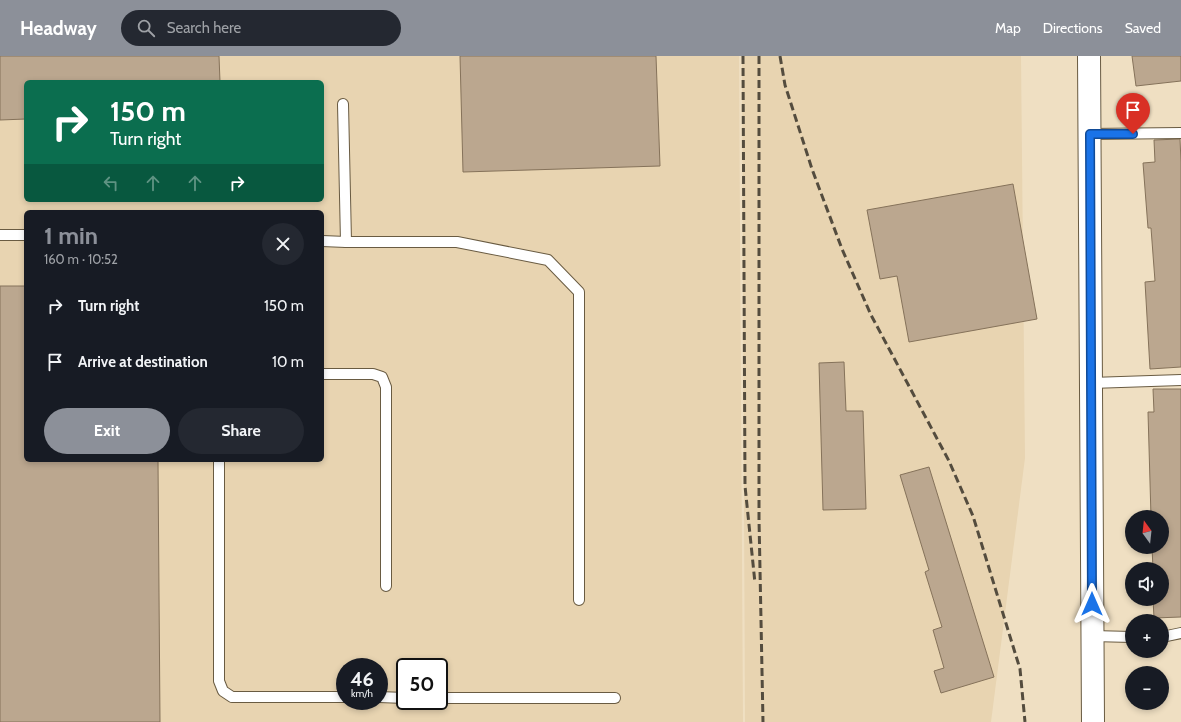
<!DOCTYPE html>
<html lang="en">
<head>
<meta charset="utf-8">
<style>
	body { margin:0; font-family:Cabin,sans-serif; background:#242831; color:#f1f3f6; height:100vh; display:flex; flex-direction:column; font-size:15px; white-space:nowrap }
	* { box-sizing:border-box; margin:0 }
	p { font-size:13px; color:#9ea1a6 }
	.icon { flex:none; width:22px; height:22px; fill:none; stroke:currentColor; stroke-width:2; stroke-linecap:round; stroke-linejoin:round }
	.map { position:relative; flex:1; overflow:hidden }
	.drawer { position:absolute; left:24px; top:154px; width:300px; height:252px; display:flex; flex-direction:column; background:#171b24; border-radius:6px; box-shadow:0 2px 6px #0003 }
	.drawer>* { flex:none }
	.banner { position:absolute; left:24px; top:24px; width:300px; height:122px; border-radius:6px; box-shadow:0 2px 6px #0003; background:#0b6e4f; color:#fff; overflow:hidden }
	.needle { width:26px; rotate:345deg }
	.fabs { position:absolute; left:1125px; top:454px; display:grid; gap:8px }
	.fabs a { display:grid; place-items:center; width:44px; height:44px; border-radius:50%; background:#171b24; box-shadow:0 2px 6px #0003; font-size:20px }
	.speed { position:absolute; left:336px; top:602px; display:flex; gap:8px; font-size:20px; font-weight:700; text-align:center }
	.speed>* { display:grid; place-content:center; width:52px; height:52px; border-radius:50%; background:#171b24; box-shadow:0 2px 6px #0003; line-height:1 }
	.speed small { font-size:10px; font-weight:400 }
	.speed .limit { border:2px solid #111; border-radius:6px; background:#fff; color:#111 }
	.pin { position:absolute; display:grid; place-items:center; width:34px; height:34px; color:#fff; margin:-41px -17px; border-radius:50% 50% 50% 0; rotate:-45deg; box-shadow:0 0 4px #0007 }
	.pin .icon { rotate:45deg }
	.me { position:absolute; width:44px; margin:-22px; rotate:0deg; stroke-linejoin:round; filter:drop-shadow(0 0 3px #0008) }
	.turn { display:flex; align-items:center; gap:14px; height:84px; padding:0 20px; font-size:18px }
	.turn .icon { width:52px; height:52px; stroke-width:2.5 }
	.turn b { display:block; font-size:28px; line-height:34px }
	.lanes { display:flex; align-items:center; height:38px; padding:0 20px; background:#0003; justify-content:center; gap:20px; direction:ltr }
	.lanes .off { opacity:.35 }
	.round { display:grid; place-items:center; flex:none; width:42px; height:42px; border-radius:21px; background:#242831 }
	.headline { display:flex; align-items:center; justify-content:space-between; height:68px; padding:0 20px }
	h1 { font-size:24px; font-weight:700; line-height:30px; color:#8c9099 }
	.action { display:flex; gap:8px; margin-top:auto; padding:8px 20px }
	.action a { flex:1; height:46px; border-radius:24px; background:#8c9099; color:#fff; font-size:16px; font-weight:700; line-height:46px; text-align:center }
	.action a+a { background:#242831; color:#f1f3f6 }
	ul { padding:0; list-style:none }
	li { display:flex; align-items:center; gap:12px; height:56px; padding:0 20px }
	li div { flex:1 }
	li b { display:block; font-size:15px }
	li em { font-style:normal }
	header { display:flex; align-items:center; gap:24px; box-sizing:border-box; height:56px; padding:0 20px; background:#8c9099; color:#fff }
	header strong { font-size:19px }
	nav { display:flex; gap:22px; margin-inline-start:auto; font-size:14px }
	.search { width:280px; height:36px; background:#242831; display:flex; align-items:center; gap:10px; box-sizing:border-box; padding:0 14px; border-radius:22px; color:#9ea1a6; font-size:15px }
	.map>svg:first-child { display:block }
	.built { fill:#e8d4b1; fill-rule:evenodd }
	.building { fill:#bba78f; stroke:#85725a }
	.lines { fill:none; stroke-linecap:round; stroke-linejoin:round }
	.lane-casing { stroke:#695b42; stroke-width:12 }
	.secondary-casing { stroke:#695b42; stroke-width:24 }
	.lane { stroke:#fff; stroke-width:10 }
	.secondary { stroke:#fff; stroke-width:22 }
	.rail { stroke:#544c3e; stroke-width:3; stroke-dasharray:8 4; stroke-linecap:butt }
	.route-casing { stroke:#114b97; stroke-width:10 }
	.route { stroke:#1a73e8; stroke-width:7 }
</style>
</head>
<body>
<header>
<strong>Headway</strong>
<div class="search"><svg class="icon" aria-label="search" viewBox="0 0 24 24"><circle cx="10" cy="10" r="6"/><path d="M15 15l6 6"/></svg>Search here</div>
<nav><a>Map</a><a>Directions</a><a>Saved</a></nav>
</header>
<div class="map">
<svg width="1181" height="666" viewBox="0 0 1181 666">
	<rect width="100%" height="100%" fill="#efdfc2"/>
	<g class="built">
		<path d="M0 0H739L743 666H0ZM26 26H322V144H26ZM26 156H322V404H26ZM345 611H379V645H345ZM405 611H439V645H405Z"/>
		<polygon points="742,0 1021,0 1025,402 991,666 745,666"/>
	</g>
	<g class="building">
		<polygon points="0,0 219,0 220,26 26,26 26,63 0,64"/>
		<polygon points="460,0 656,0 660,110 463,116"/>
		<polygon points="1132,0 1181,0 1181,25 1136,30"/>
		<polygon points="1180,83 1181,106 1181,311 1150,313 1145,226 1155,225 1151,172 1148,172 1143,107 1155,106 1154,84"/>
		<polygon points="1013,128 1037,263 909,286 897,220 880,223 867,154"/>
		<polygon points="0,230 26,230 26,404 158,404 160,666 0,666"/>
		<polygon points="844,306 846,355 863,355 866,453 823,454 819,307"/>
		<polygon points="1153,333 1181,333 1181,561 1154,562 1153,543 1162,543 1162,513 1153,513 1152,491 1162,491 1162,461 1151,461 1148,356 1154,356"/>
		<polygon points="929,411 994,621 941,637 934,615 944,612 933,574 942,571 925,516 929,514 900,419"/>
	</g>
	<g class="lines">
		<g class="lane-casing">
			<g id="lane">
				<polyline points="1090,78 1181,77"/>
				<polyline points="0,179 26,179"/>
				<polyline points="322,185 346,186 343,48"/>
				<polyline points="346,186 457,186 548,204 579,236 579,544"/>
				<polyline points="322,318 373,318 382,321 386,331 386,530"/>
				<polyline points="1091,327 1181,324"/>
				<polyline points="219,404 219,625 223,635 232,641 345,641"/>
				<polyline points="1092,580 1132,581"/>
				<polyline points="1162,581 1181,577"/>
				<polyline points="379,641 405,642"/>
				<polyline points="439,642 615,642"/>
			</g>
		</g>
		<g class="secondary-casing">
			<polyline id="secondary" points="1089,0 1093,666"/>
		</g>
		<use href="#lane" class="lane"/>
		<use href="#secondary" class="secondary"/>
		<g class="rail">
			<polyline points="743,0 745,430 755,527"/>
			<polyline points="759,0 759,463 763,666"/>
			<polyline points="780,0 785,29 812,113 842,193 871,259 949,405 973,460 1020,613 1025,666"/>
		</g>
	</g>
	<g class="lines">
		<g class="route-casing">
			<polyline id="route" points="1092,548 1090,78 1133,78"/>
		</g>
		<use href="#route" class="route"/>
	</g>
</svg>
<div class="fabs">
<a><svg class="needle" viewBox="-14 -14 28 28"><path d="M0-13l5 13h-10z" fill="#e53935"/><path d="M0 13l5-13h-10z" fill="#9ea1a6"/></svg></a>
<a><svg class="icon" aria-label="sound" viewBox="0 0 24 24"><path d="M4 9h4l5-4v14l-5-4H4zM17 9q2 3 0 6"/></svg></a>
<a>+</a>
<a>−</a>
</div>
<div class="speed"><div>46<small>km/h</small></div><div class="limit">50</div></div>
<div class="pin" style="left:1133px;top:78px;background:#d93025"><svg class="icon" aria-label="arrive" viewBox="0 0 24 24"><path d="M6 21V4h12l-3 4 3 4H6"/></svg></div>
<svg class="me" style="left:1092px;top:548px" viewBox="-20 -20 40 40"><path d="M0-17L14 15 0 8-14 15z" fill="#1a73e8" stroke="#fff" stroke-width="4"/></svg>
<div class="banner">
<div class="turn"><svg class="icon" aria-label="right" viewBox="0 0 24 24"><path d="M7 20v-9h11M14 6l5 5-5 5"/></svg><div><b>150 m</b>Turn right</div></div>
<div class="lanes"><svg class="icon off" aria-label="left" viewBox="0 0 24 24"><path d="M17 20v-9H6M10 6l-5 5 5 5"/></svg><svg class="icon off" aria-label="ahead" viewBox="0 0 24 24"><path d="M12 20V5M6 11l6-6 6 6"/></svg><svg class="icon off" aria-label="ahead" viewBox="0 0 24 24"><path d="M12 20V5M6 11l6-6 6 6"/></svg><svg class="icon" aria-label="right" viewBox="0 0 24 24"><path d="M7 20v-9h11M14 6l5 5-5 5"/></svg></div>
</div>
<section class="drawer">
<div class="headline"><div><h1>1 min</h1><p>160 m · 10:52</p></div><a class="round"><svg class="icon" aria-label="close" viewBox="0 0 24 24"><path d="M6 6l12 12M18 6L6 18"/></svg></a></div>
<ul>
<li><svg class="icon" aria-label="right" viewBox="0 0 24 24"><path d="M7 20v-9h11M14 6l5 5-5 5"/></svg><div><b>Turn right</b></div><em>150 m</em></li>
<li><svg class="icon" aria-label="arrive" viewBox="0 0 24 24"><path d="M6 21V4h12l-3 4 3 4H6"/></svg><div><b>Arrive at destination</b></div><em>10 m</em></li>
</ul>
<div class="action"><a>Exit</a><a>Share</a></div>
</section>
</div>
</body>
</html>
